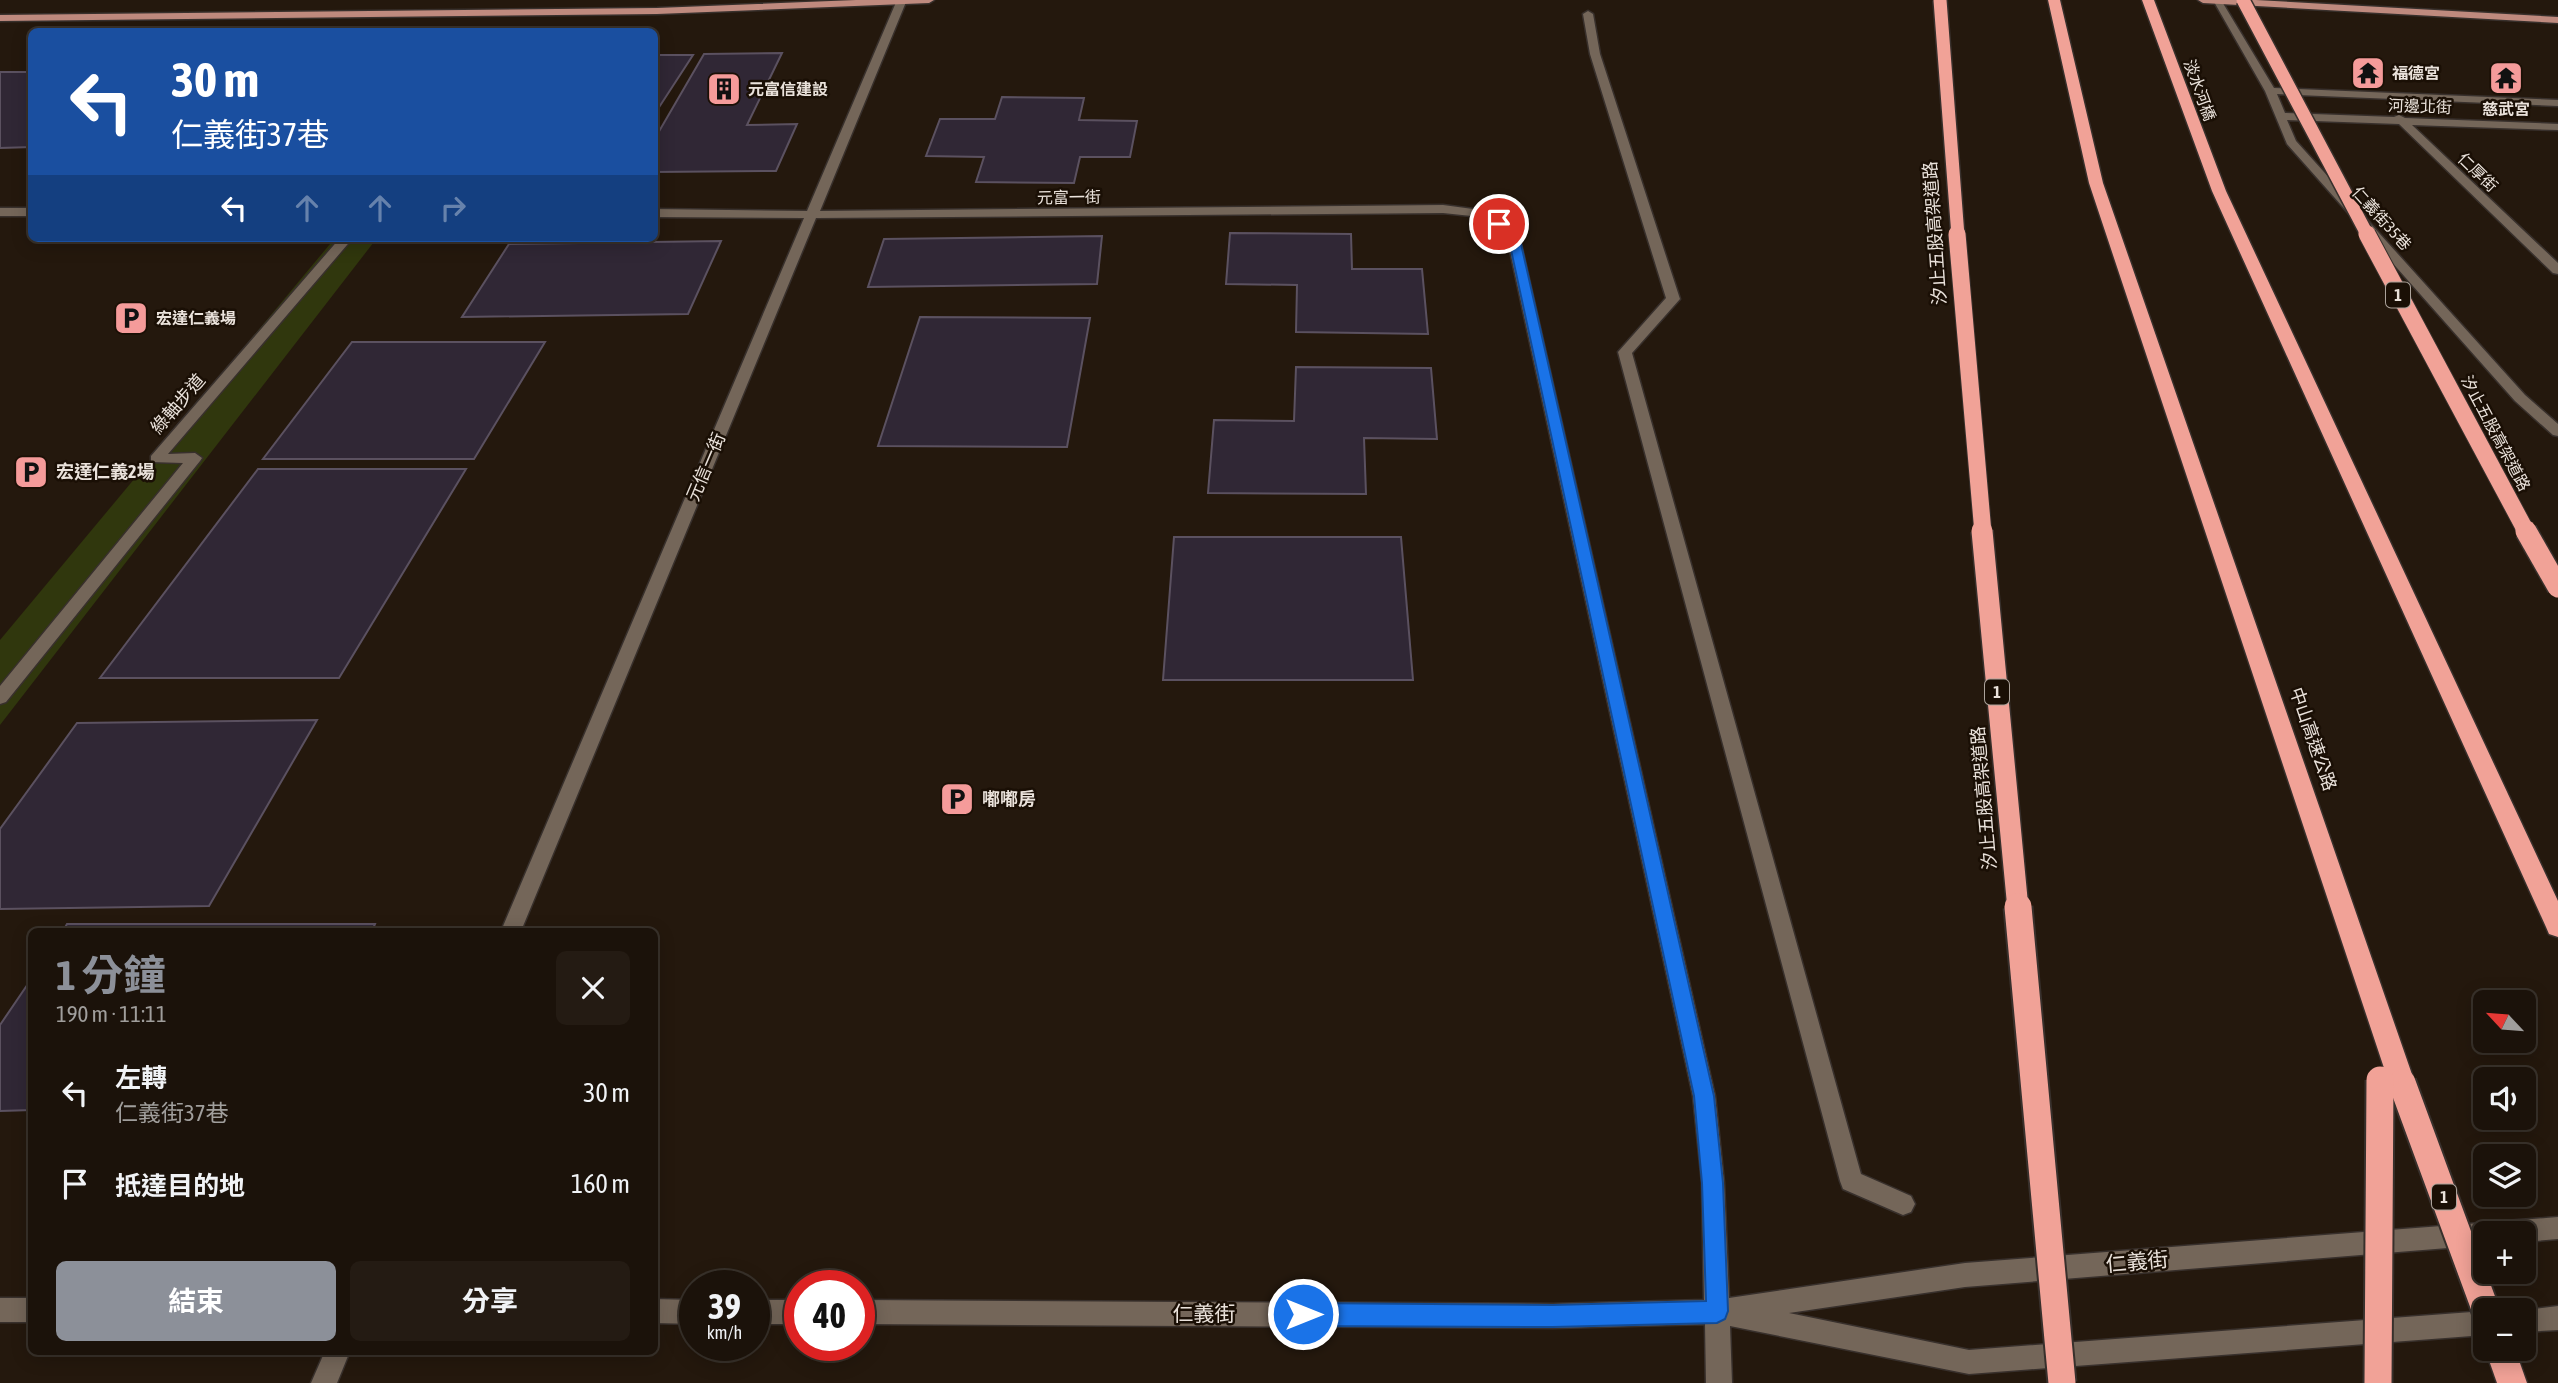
<!DOCTYPE html>
<html lang="zh-TW">
<head>
<meta charset="utf-8">
<style>
	body { margin:0; font-family:"Asap Condensed","Noto Sans TC",sans-serif; background:#241b13; color:#f1f3f6; height:100vh; display:flex; flex-direction:column; font-size:26px; white-space:nowrap }
	* { box-sizing:border-box; margin:0 }
	p { font-size:23px; color:#a09e9c }
	.icon { flex:none; width:38px; height:38px; fill:none; stroke:currentColor; stroke-width:2; stroke-linecap:round; stroke-linejoin:round }
	.map { position:relative; flex:1; overflow:hidden }
	.sheet { position:absolute; left:28px; top:928px; width:630px; height:427px; display:flex; flex-direction:column; background:#1b120a; border-radius:10px; box-shadow:0 4px 18px #0003,0 0 0 2px #39322b }
	.sheet>* { flex:none }
	.hud { position:absolute; left:28px; top:28px; width:630px; height:214px; border-radius:10px; box-shadow:0 4px 18px #0003,0 0 0 2px #39322b; background:#1a4fa0; color:#fff; overflow:hidden }
	.needle { width:46px; rotate:296deg }
	.fabs { position:absolute; left:2473px; top:990px; display:grid; gap:14px }
	.fabs a { display:grid; place-items:center; width:63px; height:63px; border-radius:10px; background:#1b120a; box-shadow:0 4px 18px #0003,0 0 0 2px #39322b; font-size:35px }
	.speed { position:absolute; left:679px; top:1270px; display:flex; gap:14px; font-size:35px; font-weight:700; text-align:center }
	.speed>* { display:grid; place-content:center; width:91px; height:91px; border-radius:50%; background:#1b120a; box-shadow:0 4px 18px #0003,0 0 0 2px #39322b; line-height:1 }
	.speed small { font-size:18px; font-weight:400 }
	.speed .limit { border:10px solid #d22; background:#fff; color:#111 }
	.pin { position:absolute; display:grid; place-items:center; width:60px; height:60px; color:#fff; margin:-30px; border:4px solid #fff; border-radius:50%; box-shadow:0 2px 7px #0007 }
	.me { position:absolute; width:77px; margin:-38px; rotate:90deg; stroke-linejoin:round; filter:drop-shadow(0 0 5px #0008) }
	.turn { display:flex; align-items:center; gap:24px; height:147px; padding:0 28px; font-size:32px }
	.turn .icon { width:91px; height:91px; stroke-width:2.5 }
	.turn b { display:block; font-size:49px; line-height:60px }
	.lanes { display:flex; align-items:center; height:66px; padding:0 28px; background:#0003; justify-content:center; gap:35px; direction:ltr }
	.lanes .off { opacity:.35 }
	.round { display:grid; place-items:center; flex:none; width:74px; height:74px; border-radius:10px; background:#241b13 }
	.overview { display:flex; align-items:center; justify-content:space-between; height:119px; padding:0 28px }
	h1 { font-size:42px; font-weight:700; line-height:52px; color:#8c9099 }
	.action { display:flex; gap:14px; margin-top:auto; padding:14px 28px }
	.action a { flex:1; height:80px; border-radius:10px; background:#8c9099; color:#fff; font-size:28px; font-weight:700; line-height:80px; text-align:center }
	.action a+a { background:#241b13; color:#f1f3f6 }
	ul { padding:0; list-style:none }
	li { display:flex; align-items:center; gap:21px; height:91px; padding:0 28px }
	li div { flex:1 }
	li b { display:block; font-size:26px }
	li em { font-style:normal }
	.map>svg:first-child { display:block }
	.green { fill:#30370d }
	.building { fill:#302735; stroke:#5b5160; stroke-width:2 }
	.lines { fill:none; stroke-linecap:round; stroke-linejoin:round }
	.minor-casing { stroke:#38302c; stroke-width:3 }
	.major-casing { stroke:#38302c; stroke-width:3 }
	.highway-casing { stroke:#38302c; stroke-width:3 }
	.minor { fill:#746659; fill-rule:evenodd }
	.major { fill:#bf8a7e; fill-rule:evenodd }
	.highway { fill:#f1a297; fill-rule:evenodd }
	.highway-bridge-far3-casing { stroke:#38302c; stroke-width:16; stroke-linecap:butt }
	.highway-bridge-far2-casing { stroke:#38302c; stroke-width:19; stroke-linecap:butt }
	.highway-bridge-far1-casing { stroke:#38302c; stroke-width:24; stroke-linecap:butt }
	.highway-bridge-casing { stroke:#38302c; stroke-width:31; stroke-linecap:butt }
	.highway-bridge-far3 { stroke:#f1a297; stroke-width:13 }
	.highway-bridge-far2 { stroke:#f1a297; stroke-width:17 }
	.highway-bridge-far1 { stroke:#f1a297; stroke-width:21 }
	.highway-bridge { stroke:#f1a297; stroke-width:27 }
	.route { fill:#1a73e8; stroke:#114b97; stroke-width:2 }
	.labels { text-anchor:middle; stroke-width:5; stroke-linejoin:round; paint-order:stroke }
	.far-poi-label { font-size:16px; font-weight:bold; fill:#eae2db; stroke:#1a0f05; text-anchor:start }
	.far-street-label { font-size:16px; fill:#eae2db; stroke:#1a0f05 }
	.shield { fill:#1a0f05; stroke:#aca39b; stroke-width:2 }
	.shield-label { font-size:16px; font-weight:bold; fill:#eae2db }
	.street-label { font-size:18px; fill:#eae2db; stroke:#1a0f05 }
	.poi-label { font-size:18px; font-weight:bold; fill:#eae2db; stroke:#1a0f05; text-anchor:start }
	.near-street-label { font-size:21px; fill:#eae2db; stroke:#1a0f05 }
</style>
</head>
<body>
<div class="map">
<svg width="2558" height="1383" viewBox="0 0 2558 1383">
	<rect width="100%" height="100%" fill="#24180d"/>
	<polygon class="green" points="335,238 377,238 0,725 0,640"/>
	<g class="building">
		<polygon points="782,53 747,125 797,124 776,171 654,172 654,140 704,54"/>
		<polygon points="654,55 693,55 654,115"/>
		<polygon points="0,72 32,72 32,147 0,148"/>
		<polygon points="1002,97 1084,98 1079,120 1137,121 1130,157 1080,157 1074,183 976,182 984,157 926,156 940,119 995,119"/>
		<polygon points="1230,233 1351,234 1352,269 1422,269 1428,334 1296,332 1297,285 1226,284"/>
		<polygon points="1102,236 1097,284 868,287 884,239"/>
		<polygon points="721,241 688,314 462,317 509,244"/>
		<polygon points="920,317 1090,318 1067,447 878,446"/>
		<polygon points="352,342 545,342 474,459 263,459"/>
		<polygon points="1296,367 1431,368 1437,439 1364,438 1366,494 1208,493 1214,420 1294,421"/>
		<polygon points="258,469 466,469 339,678 100,678"/>
		<polygon points="1174,537 1401,537 1413,680 1163,680"/>
		<polygon points="317,720 209,906 0,909 0,829 77,723"/>
		<polygon points="67,924 375,924 372,931 63,931"/>
		<polygon points="32,978 32,1110 0,1111 0,1025"/>
	</g>
	<g class="lines">
		<g class="minor-casing">
			<g id="minor">
				<polygon points="897,0 906,2 820,211 1443,205 1488,211 1519,235 1715,1096 1724,1183 1729,1298 1965,1263 2558,1217 2558,1239 2524,1242 2524,1234 2485,1234 2485,1245 1965,1287 1789,1313 1969,1350 2485,1311 2485,1335 1969,1374 1730,1326 1732,1383 1706,1383 1705,1324 1553,1328 859,1324 859,1300 1553,1304 1704,1300 1702,1183 1693,1096 1507,237 1481,217 1443,213 816,218 521,931 501,931 804,218 654,217 654,209 807,211"/>
				<polygon points="2213,0 2221,0 2274,88 2558,100 2558,106 2277,94 2285,113 2394,117 2399,115 2405,118 2558,124 2558,130 2412,125 2558,263 2558,274 2553,273 2399,124 2287,120 2296,141 2525,395 2558,424 2558,436 2553,435 2515,401 2287,144 2265,91"/>
				<polygon points="1588,11 1593,14 1600,54 1680,299 1632,353 1861,1174 1911,1196 1915,1204 1911,1212 1903,1215 1843,1189 1840,1181 1618,352 1666,298 1590,54 1583,14"/>
				<rect x="0" y="208" width="32" height="8"/>
				<polygon points="340,238 353,238 168,454 195,453 202,458 200,461 6,702 0,704 0,686 183,463 151,462 151,456"/>
				<rect x="0" y="1298" width="32" height="24"/>
				<polygon points="654,1299 695,1300 695,1324 654,1323"/>
				<rect x="754" y="1300" width="46" height="24"/>
				<polygon points="2558,1306 2558,1330 2524,1332 2524,1311 2517,1311"/>
				<polygon points="325,1351 350,1351 337,1383 311,1383"/>
			</g>
		</g>
		<g class="major-casing">
			<g id="major">
				<polygon points="856,0 934,0 929,3 657,14 0,21 0,15 657,8"/>
				<polygon points="2198,0 2256,0 2558,17 2558,23 2203,3"/>
			</g>
		</g>
		<g class="highway-casing">
			<g id="highway">
				<polygon points="2048,0 2060,0 2103,183 2415,1083 2411,1091 2402,1095 2393,1091 2389,1083 2089,183"/>
				<polygon points="2142,0 2154,0 2226,191 2558,901 2558,937 2549,934 2546,927 2212,191"/>
				<polygon points="2485,1349 2515,1349 2527,1383 2497,1383"/>
			</g>
		</g>
		<use href="#minor" class="minor"/>
		<use href="#major" class="major"/>
		<use href="#highway" class="highway"/>
		<g class="highway-bridge-far3-casing">
			<g id="highway-bridge-far3">
				<polyline points="1940,0 1958,236"/>
				<polyline points="2243,0 2368,236"/>
			</g>
		</g>
		<g class="highway-bridge-far2-casing">
			<g id="highway-bridge-far2">
				<polyline points="1957,234 1983,533"/>
				<polyline points="2367,234 2527,533"/>
			</g>
		</g>
		<g class="highway-bridge-far1-casing">
			<g id="highway-bridge-far1">
				<polyline points="1982,531 2018,909"/>
				<polyline points="2526,531 2558,587"/>
			</g>
		</g>
		<g class="highway-bridge-casing">
			<g id="highway-bridge">
				<polyline points="2018,907 2062,1383"/>
				<polyline points="2402,1083 2486,1311"/>
				<polyline points="2378,1383 2380,1080"/>
			</g>
		</g>
		<use href="#highway-bridge-far3" class="highway-bridge-far3"/>
		<use href="#highway-bridge-far2" class="highway-bridge-far2"/>
		<use href="#highway-bridge-far1" class="highway-bridge-far1"/>
		<use href="#highway-bridge" class="highway-bridge"/>
	</g>
	<polygon class="route" points="1495,222 1503,222 1519,235 1714,1096 1723,1183 1728,1311 1725,1319 1717,1323 1553,1327 1303,1326 1295,1322 1292,1314 1295,1307 1303,1303 1553,1305 1706,1301 1702,1183 1694,1096 1508,236 1495,227"/>
	<defs>
		<g id="temple-square" transform="scale(1.75)"><rect x="-9" y="-9" width="18" height="18" rx="4" fill="#f59b9a" stroke="#1a0f05"/><path d="M0-6L5-2H3V0L6.5 2.5H4V6H1.5V3h-3V6H-4V2.5H-6.5L-3 0V-2H-5Z" fill="#111"/></g>
		<g id="building-square" transform="scale(1.75)"><rect x="-9" y="-9" width="18" height="18" rx="4" fill="#f59b9a" stroke="#1a0f05"/><path d="M-4-6H4V6H1V3H-1V6H-4ZM-2.5-4.3h1.7v1.8h-1.7ZM.8-4.3h1.7v1.8H.8ZM-2.5-1h1.7V.8h-1.7ZM.8-1h1.7V.8H.8Z" fill="#111"/></g>
		<g id="parking-square" transform="scale(1.75)"><rect x="-9" y="-9" width="18" height="18" rx="4" fill="#f59b9a" stroke="#1a0f05"/><path d="M-3.5-5.5H1a3.5 3.5 0 0 1 0 7H-1V5.5H-3.5ZM-1-3.4V-.6H.8a1.4 1.4 0 0 0 0-2.8Z" fill="#111"/></g>
	</defs>
	<g fill-rule="evenodd">
		<use href="#temple-square" x="2368" y="73"/>
		<use href="#temple-square" x="2506" y="78"/>
		<use href="#building-square" x="724" y="89"/>
		<use href="#parking-square" x="131" y="318"/>
		<use href="#parking-square" x="31" y="472"/>
		<use href="#parking-square" x="957" y="799"/>
	</g>
	<g class="labels">
		<g class="far-poi-label">
			<text x="2392" y="79">福德宮</text>
			<text x="748" y="95">元富信建設</text>
			<text x="2506" y="115" text-anchor="middle">慈武宮</text>
			<text x="156" y="324">宏達仁義場</text>
		</g>
		<g class="far-street-label">
			<text transform="translate(2200 90) rotate(70)" y="6">淡水河橋</text>
			<text transform="translate(2420 106) rotate(2)" y="6">河邊北街</text>
			<text transform="translate(2478 172) rotate(44)" y="6">仁厚街</text>
			<text transform="translate(1069 197) rotate(-1)" y="6">元富一街</text>
			<text transform="translate(2382 218) rotate(48)" y="6">仁義街35巷</text>
			<text transform="translate(2496 433) rotate(62)" y="6">汐止五股高架道路</text>
		</g>
		<g class="shield">
			<rect x="2386" y="282.5" width="24" height="25" rx="5"/>
			<rect x="1985" y="679.5" width="24" height="25" rx="5"/>
			<rect x="2432" y="1184.5" width="24" height="25" rx="5"/>
		</g>
		<g class="shield-label">
			<text x="2398" y="301">1</text>
			<text x="1997" y="698">1</text>
			<text x="2444" y="1203">1</text>
		</g>
		<g class="street-label">
			<text transform="translate(1935 233) rotate(-94)" y="6">汐止五股高架道路</text>
			<text transform="translate(178 404) rotate(-49)" y="6">綠軸步道</text>
			<text transform="translate(706 467) rotate(-67)" y="6">元信一街</text>
			<text transform="translate(2313 739) rotate(71)" y="6">中山高速公路</text>
			<text transform="translate(1984 798) rotate(-95)" y="6">汐止五股高架道路</text>
		</g>
		<g class="poi-label">
			<text x="56" y="478">宏達仁義2場</text>
			<text x="982" y="805">嘟嘟房</text>
		</g>
		<g class="near-street-label">
			<text transform="translate(2137 1262) rotate(-5)" y="7">仁義街</text>
			<text x="1204" y="1321">仁義街</text>
		</g>
	</g>
</svg>
<div class="fabs">
<a><svg class="needle" viewBox="-14 -14 28 28"><path d="M0-13l5 13h-10z" fill="#e53935"/><path d="M0 13l5-13h-10z" fill="#a09e9c"/></svg></a>
<a><svg class="icon" aria-label="sound" viewBox="0 0 24 24"><path d="M4 9h4l5-4v14l-5-4H4zM17 9q2 3 0 6"/></svg></a>
<a><svg class="icon" aria-label="layers" viewBox="0 0 24 24"><path d="M12 4l9 5-9 5-9-5zM3 14l9 5 9-5"/></svg></a>
<a>+</a>
<a>−</a>
</div>
<div class="speed"><div>39<small>km/h</small></div><div class="limit">40</div></div>
<div class="pin" style="left:1499px;top:224px;background:#d93025"><svg class="icon" aria-label="arrive" viewBox="0 0 24 24"><path d="M6 21V4h12l-3 4 3 4H6"/></svg></div>
<svg class="me" style="left:1303px;top:1314px" viewBox="-20 -20 40 40"><circle r="17" fill="#1a73e8" stroke="#fff" stroke-width="3"/><path d="M0-11L8 9 0 5-8 9z" fill="#fff"/></svg>
<div class="hud">
<div class="turn"><svg class="icon" aria-label="left" viewBox="0 0 24 24"><path d="M17 20v-9H6M10 6l-5 5 5 5"/></svg><div><b>30 m</b>仁義街37巷</div></div>
<div class="lanes"><svg class="icon" aria-label="left" viewBox="0 0 24 24"><path d="M17 20v-9H6M10 6l-5 5 5 5"/></svg><svg class="icon off" aria-label="ahead" viewBox="0 0 24 24"><path d="M12 20V5M6 11l6-6 6 6"/></svg><svg class="icon off" aria-label="ahead" viewBox="0 0 24 24"><path d="M12 20V5M6 11l6-6 6 6"/></svg><svg class="icon off" aria-label="right" viewBox="0 0 24 24"><path d="M7 20v-9h11M14 6l5 5-5 5"/></svg></div>
</div>
<section class="sheet">
<div class="overview"><div><h1>1 分鐘</h1><p>190 m · 11:11</p></div><a class="round"><svg class="icon" aria-label="close" viewBox="0 0 24 24"><path d="M6 6l12 12M18 6L6 18"/></svg></a></div>
<ul>
<li><svg class="icon" aria-label="left" viewBox="0 0 24 24"><path d="M17 20v-9H6M10 6l-5 5 5 5"/></svg><div><b>左轉</b><p>仁義街37巷</p></div><em>30 m</em></li>
<li><svg class="icon" aria-label="arrive" viewBox="0 0 24 24"><path d="M6 21V4h12l-3 4 3 4H6"/></svg><div><b>抵達目的地</b></div><em>160 m</em></li>
</ul>
<div class="action"><a>結束</a><a>分享</a></div>
</section>
</div>
</body>
</html>
